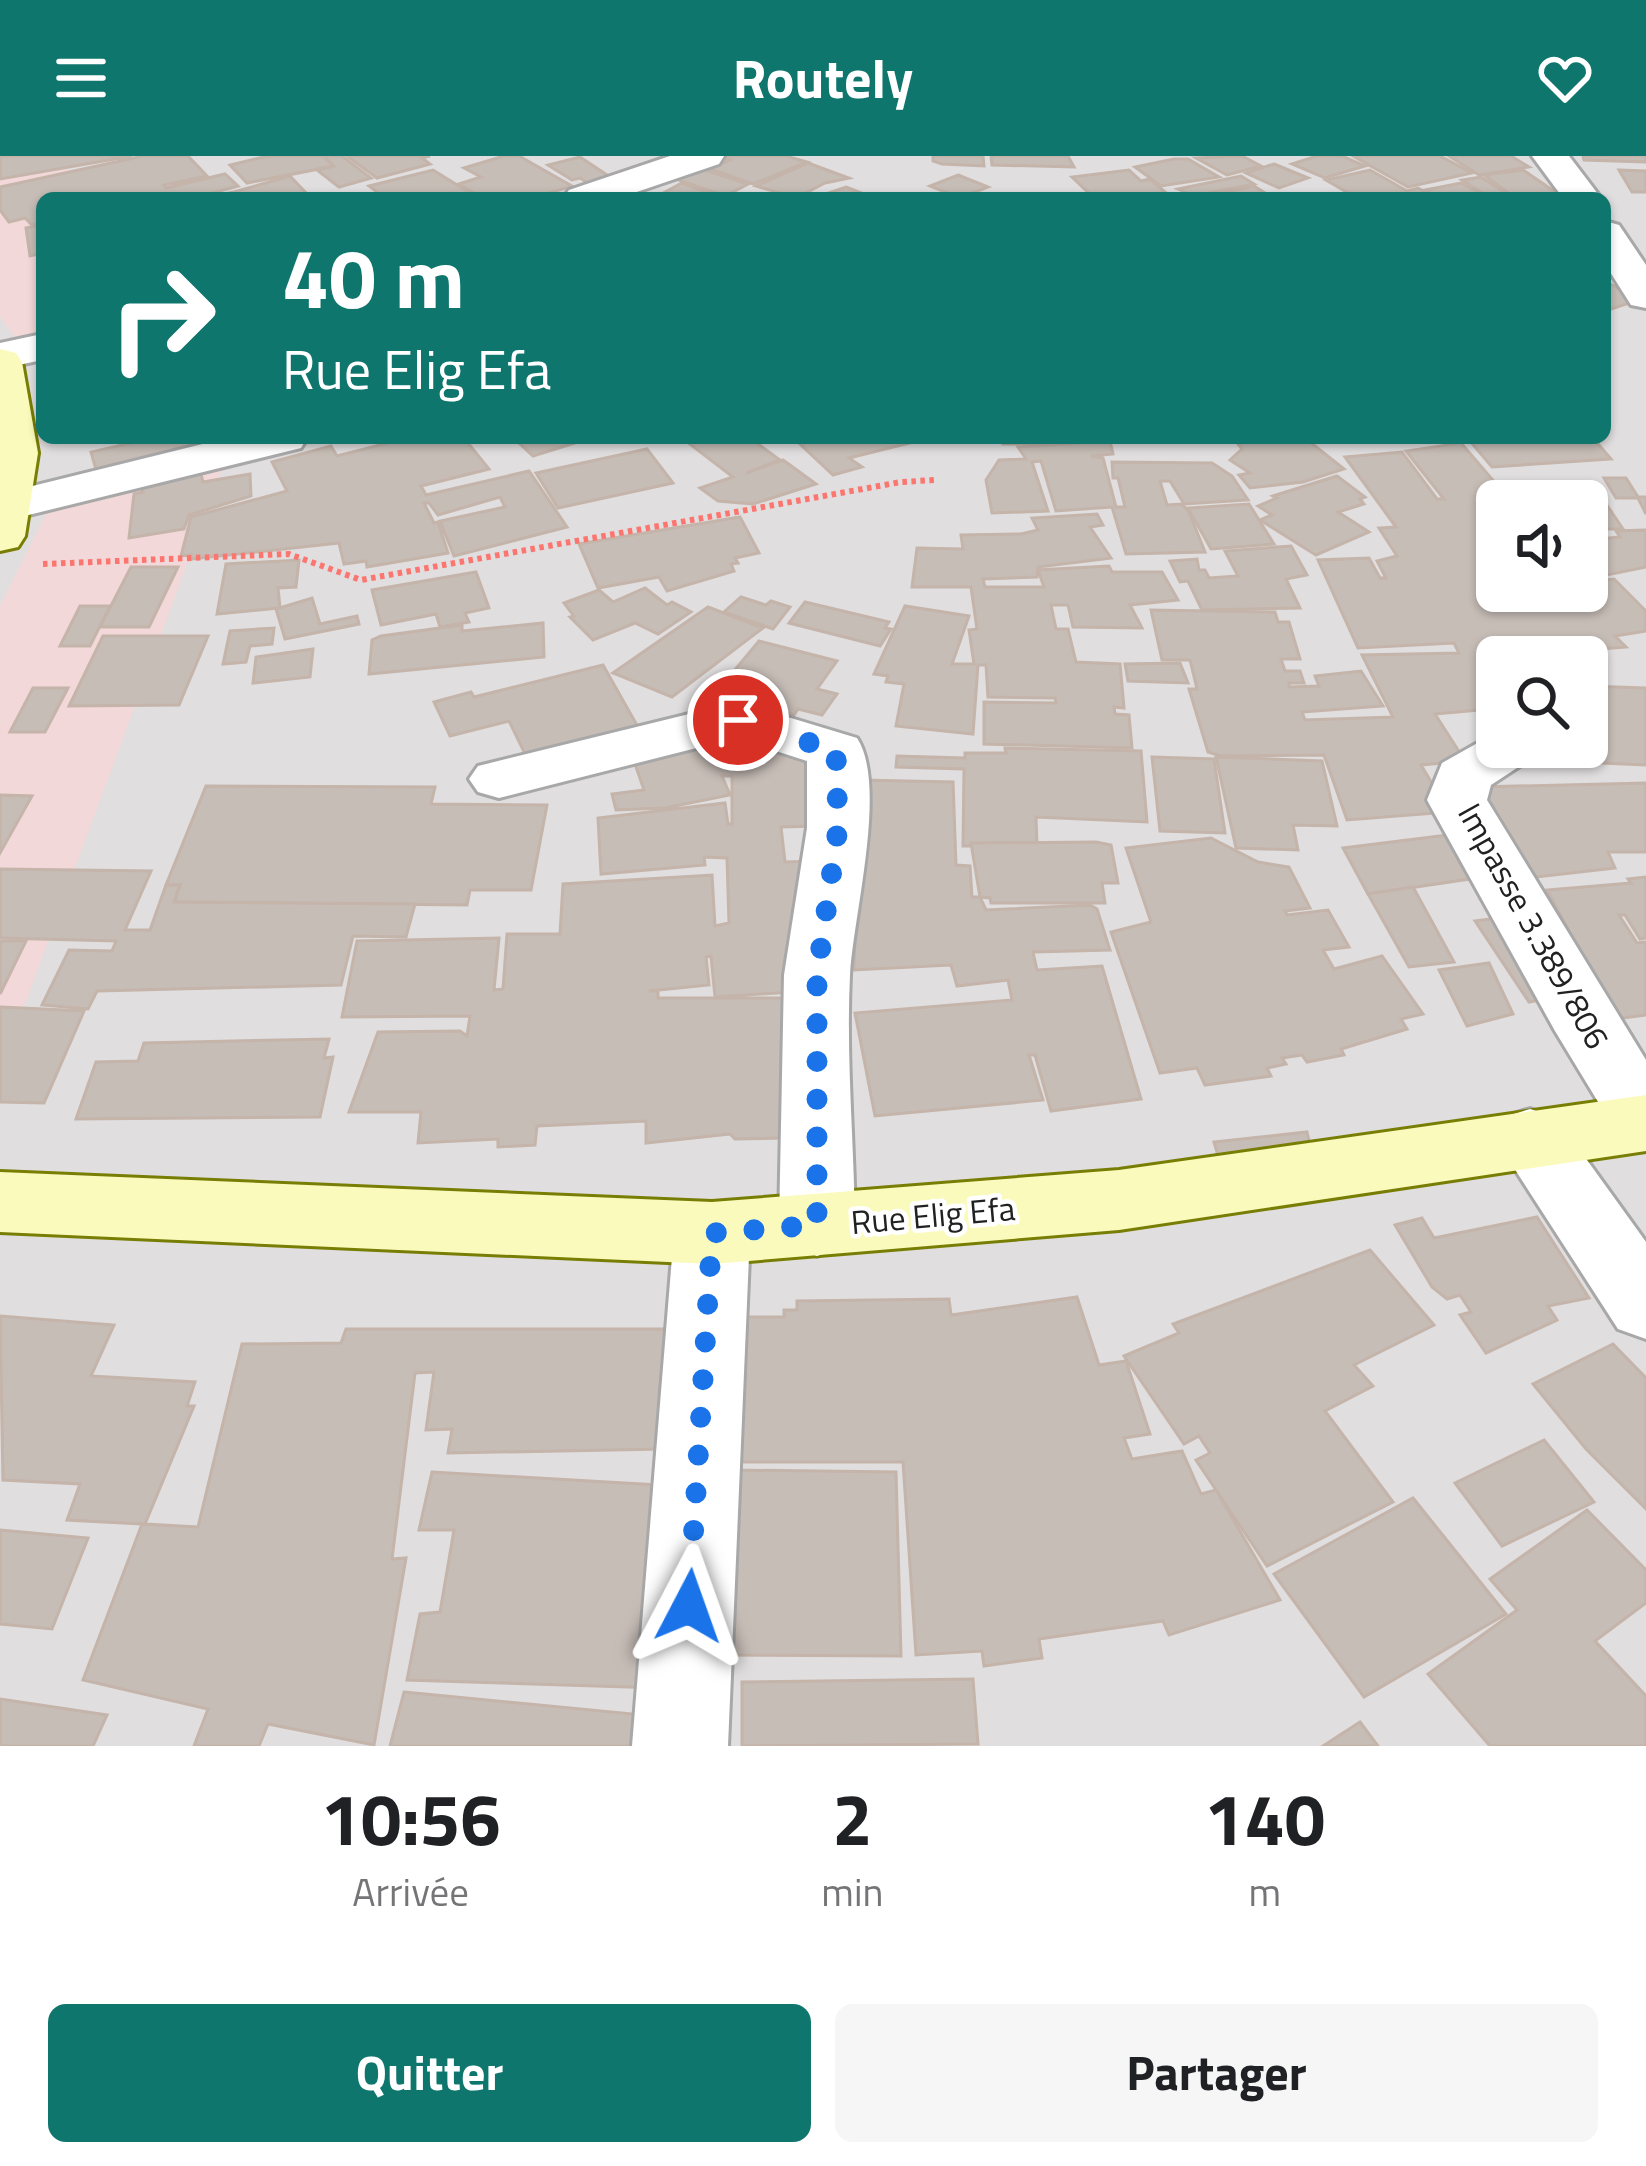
<!DOCTYPE html>
<html lang="fr">
<head>
<meta charset="utf-8">
<style>
	body { margin:0; font-family:"Titillium Web",sans-serif; background:#f6f6f6; color:#202124; height:100vh; display:flex; flex-direction:column; font-size:45px; white-space:nowrap }
	* { box-sizing:border-box; margin:0 }
	p { font-size:39px; color:#757577 }
	.icon { flex:none; width:66px; height:66px; fill:none; stroke:currentColor; stroke-width:2; stroke-linecap:round; stroke-linejoin:round }
	.map { position:relative; height:1590px; overflow:hidden }
	.side { display:flex; flex-direction:column; background:#fff; flex:1 }
	.side>* { flex:none }
	.guide { position:absolute; left:36px; top:36px; width:1575px; height:252px; border-radius:18px; box-shadow:0 3px 9px #0004; background:#0f766e; color:#fff; overflow:hidden }
	.fabs { position:absolute; left:1476px; top:324px; display:grid; gap:24px }
	.fabs a { display:grid; place-items:center; width:132px; height:132px; border-radius:18px; background:#fff; box-shadow:0 3px 9px #0004; font-size:60px }
	.pin { position:absolute; display:grid; place-items:center; width:102px; height:102px; color:#fff; margin:-51px; border:6px solid #fff; border-radius:50%; box-shadow:0 3px 12px #0007 }
	.me { position:absolute; width:132px; margin:-66px; rotate:4deg; stroke-linejoin:round; filter:drop-shadow(0 0 9px #0008) }
	.turn { display:flex; align-items:center; gap:42px; height:252px; padding:0 48px; font-size:54px }
	.turn .icon { width:156px; height:156px; stroke-width:2.5 }
	.turn b { display:block; font-size:84px; line-height:102px }
	.eta { display:flex; justify-content:space-evenly; align-items:center; height:204px; text-align:center }
	.eta b { font-size:72px; font-weight:700; line-height:84px }
	.cta { display:flex; gap:24px; margin-top:auto; padding:24px 48px }
	.cta a { flex:1; height:138px; border-radius:18px; background:#0f766e; color:#fff; font-size:48px; font-weight:700; line-height:138px; text-align:center }
	.cta a+a { background:#f6f6f6; color:#202124 }
	header { display:flex; justify-content:space-between; align-items:center; height:156px; padding:0 48px; background:#0f766e; color:#fff; font-size:54px; font-weight:700 }
	.map>svg:first-child { display:block }
	.residential { fill:#e0dedf; fill-rule:evenodd }
	.commercial { fill:#f2d8d8 }
	.building { fill:#c7bdb7; stroke:#c4b4aa; stroke-width:3 }
	.lines { fill:none; stroke-linecap:round; stroke-linejoin:round }
	.minor-casing { stroke:#a8a8a8; stroke-width:6 }
	.secondary-casing { stroke:#787e03; stroke-width:6 }
	.path { stroke:#fc756f; stroke-width:6; stroke-dasharray:4.5 4.5; stroke-linecap:butt }
	.minor { fill:#fff; fill-rule:evenodd }
	.secondary { fill:#fbfabd; fill-rule:evenodd }
	.route { stroke:#1a73e8; stroke-width:21; stroke-dasharray:0 37.8 }
	.labels { text-anchor:middle; stroke-width:9; stroke-linejoin:round; paint-order:stroke }
	.street-label { font-size:33px; fill:#212121; stroke:#fff }
</style>
</head>
<body>
<header><svg class="icon" aria-label="menu" viewBox="0 0 24 24"><path d="M4 6h16M4 12h16M4 18h16"/></svg>Routely<svg class="icon" aria-label="heart" viewBox="0 0 24 24"><path d="M12 20l-8-8c-3-5 5-10 8-4 3-6 11-1 8 4z"/></svg></header>
<div class="map">
<svg width="1646" height="1590" viewBox="0 0 1646 1590">
	<rect width="100%" height="100%" fill="#f2eee8"/>
	<path class="residential" d="M0 0H1646V1590H0ZM42 42H1605V282H42ZM1497 345H1587V435H1497ZM1497 501H1587V591H1497Z"/>
	<g class="commercial">
		<polygon points="0,0 59,0 88,42 42,42 42,184 20,189 0,161"/>
		<polygon points="225,305 0,916 0,450 52,346"/>
	</g>
	<g class="building">
		<polygon points="7,0 132,0 0,23 0,1"/>
		<polygon points="143,0 188,0 207,20 164,29 166,32 225,18 238,30 194,42 42,42 42,66 32,69 25,62 9,66 0,54 0,31"/>
		<polygon points="323,0 334,10 247,27 230,9 268,0"/>
		<polygon points="323,0 342,0 371,22 339,31 317,14 334,10"/>
		<polygon points="347,0 430,0 422,2 430,8 377,22"/>
		<polygon points="504,0 519,0 572,30 533,42 483,42 459,28 481,21 464,12"/>
		<polygon points="786,0 807,6 753,28 710,13 730,4 722,2 726,0"/>
		<polygon points="933,0 983,0 984,10 942,8 933,5"/>
		<polygon points="991,0 1068,0 1074,11 992,9"/>
		<polygon points="1242,0 1261,10 1227,19 1196,2"/>
		<polygon points="1317,0 1342,0 1365,10 1325,22 1292,8"/>
		<polygon points="1353,0 1440,0 1472,17 1408,31"/>
		<polygon points="1449,0 1511,0 1529,11 1479,19"/>
		<polygon points="1583,0 1646,0 1646,6 1584,4"/>
		<polygon points="580,1 613,23 591,29 580,22 572,24 548,9"/>
		<polygon points="1174,3 1188,3 1219,21 1161,30 1135,11"/>
		<polygon points="808,7 849,22 825,27 796,42 756,30"/>
		<polygon points="1274,8 1308,22 1279,32 1246,17"/>
		<polygon points="699,12 748,28 725,40 676,23"/>
		<polygon points="433,14 478,42 385,42 369,30"/>
		<polygon points="1129,14 1141,25 1150,23 1172,42 1094,42 1072,21"/>
		<polygon points="1370,14 1407,35 1418,32 1436,42 1357,42 1326,24"/>
		<polygon points="1523,14 1558,38 1515,42 1484,19"/>
		<polygon points="1619,14 1646,15 1646,36 1632,36"/>
		<polygon points="958,19 988,31 960,42 930,30"/>
		<polygon points="290,20 310,41 204,42 234,36"/>
		<polygon points="1241,20 1254,28 1194,40 1178,33"/>
		<polygon points="1481,21 1513,42 1490,42 1462,24"/>
		<polygon points="682,27 723,42 654,42"/>
		<polygon points="1461,27 1489,42 1438,42 1425,34"/>
		<polygon points="1254,30 1273,42 1230,42 1222,37"/>
		<polygon points="846,31 874,42 817,41"/>
		<polygon points="42,69 42,97 30,100 26,72"/>
		<polygon points="1605,125 1639,144 1605,155"/>
		<polygon points="153,282 233,282 97,317 91,296"/>
		<polygon points="407,282 464,282 489,313 421,330 426,339 529,315 567,371 454,400 440,365 505,351 500,341 438,359 429,347 424,347 434,367 438,366 448,397 367,411 366,405 344,408 339,387 191,403 191,399 181,400 191,361 287,335 272,306 331,290 337,300"/>
		<polygon points="536,282 574,282 578,286 533,300 519,287"/>
		<polygon points="682,282 750,282 780,304 746,317 783,304 816,328 753,348 718,345 700,332 733,321"/>
		<polygon points="823,282 905,282 910,287 849,302 862,311 833,319 800,288"/>
		<polygon points="1003,282 1075,282 1076,288 1003,288"/>
		<polygon points="1245,282 1305,282 1344,313 1303,326 1250,332 1239,319 1250,317 1230,304 1242,293 1238,288 1252,286"/>
		<polygon points="1593,282 1611,303 1492,311 1469,284"/>
		<polygon points="1110,285 1113,298 1091,300 1103,302 1116,351 1125,351 1118,322 1113,322 1112,306 1212,307 1232,320 1248,344 1184,348 1170,325 1160,325 1167,349 1182,348 1189,356 1205,396 1126,398 1112,351 1056,355 1041,305 1032,306 1048,355 992,357 986,324 999,304 1026,303 1018,291"/>
		<polygon points="1461,287 1503,336 1598,336 1623,373 1587,373 1587,345 1497,345 1497,435 1587,435 1587,426 1614,423 1646,455 1646,475 1615,480 1626,491 1497,501 1497,534 1479,535 1491,553 1435,558 1465,605 1421,609 1449,656 1347,664 1324,599 1221,600 1208,596 1189,533 1197,533 1190,504 1162,504 1151,454 1275,456 1278,466 1289,466 1300,503 1281,503 1285,515 1300,515 1304,527 1289,527 1289,531 1319,530 1315,520 1361,515 1383,550 1302,556 1305,564 1393,561 1362,499 1459,497 1454,487 1358,492 1318,404 1369,402 1380,422 1386,422 1377,405 1397,400 1379,372 1396,371 1345,301 1402,296 1437,343 1444,343 1406,295"/>
		<polygon points="647,293 673,327 558,352 536,317"/>
		<polygon points="199,310 203,326 250,318 251,340 189,359 184,373 129,382 134,338 143,336 137,323"/>
		<polygon points="1337,320 1365,341 1360,343 1364,348 1338,356 1369,376 1316,399 1260,364 1272,359 1258,350 1277,342 1273,340"/>
		<polygon points="1604,322 1626,322 1638,341 1646,341 1646,358 1638,342 1616,342"/>
		<polygon points="1249,348 1274,388 1211,393 1188,352"/>
		<polygon points="1097,358 1103,369 1090,371 1111,402 1038,411 1037,421 983,423 985,431 1044,431 1038,414 1109,410 1112,416 1162,416 1178,444 1130,449 1142,472 1073,471 1068,449 1051,449 1056,473 1068,473 1076,506 1120,508 1124,552 1114,551 1115,558 1129,559 1132,592 984,588 984,546 1056,547 1055,542 988,541 986,509 978,509 973,578 896,570 904,528 886,526 888,520 874,518 905,450 969,460 952,508 974,508 969,474 977,473 971,431 912,431 917,392 963,393 961,379 1021,378 1038,374 1032,362"/>
		<polygon points="740,361 759,397 735,402 738,407 731,408 734,415 667,435 659,421 598,432 579,388"/>
		<polygon points="1646,374 1646,411 1587,423 1587,384 1620,381 1616,375"/>
		<polygon points="1291,390 1307,419 1286,423 1300,452 1202,454 1188,425 1180,426 1170,405 1197,403 1199,414 1205,414 1209,422 1238,420 1225,395"/>
		<polygon points="299,404 296,431 278,432 280,452 217,458 226,408"/>
		<polygon points="131,411 178,411 149,471 100,471"/>
		<polygon points="476,416 489,452 465,457 469,466 440,471 436,458 381,469 372,434"/>
		<polygon points="645,432 667,449 672,446 691,456 658,478 635,467 593,484 570,461 574,460 564,447 599,434 613,446"/>
		<polygon points="741,441 766,449 771,445 790,451 773,473 724,456"/>
		<polygon points="312,442 320,468 357,460 359,468 285,483 276,453"/>
		<polygon points="805,446 889,466 885,472 891,473 880,490 789,467"/>
		<polygon points="80,450 110,450 90,490 60,490"/>
		<polygon points="708,451 763,472 672,541 613,517"/>
		<polygon points="543,467 544,501 369,518 372,484 381,480 462,469 462,475"/>
		<polygon points="274,472 272,488 250,490 246,506 223,508 230,475"/>
		<polygon points="103,480 208,480 179,549 69,550"/>
		<polygon points="759,485 837,505 817,533 837,538 822,559 798,553 794,559 718,534"/>
		<polygon points="313,493 310,521 253,527 256,501"/>
		<polygon points="1180,507 1188,527 1128,525 1125,508"/>
		<polygon points="603,509 638,571 526,600 509,565 450,580 434,546 471,536 474,541"/>
		<polygon points="1587,530 1646,532 1646,609 1579,606 1574,591 1587,591"/>
		<polygon points="33,532 68,532 45,576 10,576"/>
		<polygon points="789,584 814,595 817,670 781,671 785,706 816,705 792,836 715,841 711,800 706,801 709,829 649,835 658,835 658,842 800,842 784,982 735,983 730,978 646,987 646,965 537,970 535,989 498,991 498,983 418,987 421,956 349,956 378,876 460,875 467,880 470,860 342,861 357,785 499,782 494,834 503,833 507,778 560,778 563,728 712,719 715,770 729,767 727,702 704,701 705,709 601,718 598,662 725,647 728,668 732,668 732,620 722,620 730,639 665,652 616,654 612,638 644,634 634,605 721,585"/>
		<polygon points="1005,592 1141,595 1147,666 1036,661 1037,690 963,690 964,613 896,611 897,600 965,602 965,597 1006,597"/>
		<polygon points="1152,601 1214,603 1225,677 1160,675"/>
		<polygon points="1216,601 1322,605 1337,670 1293,669 1298,694 1236,692"/>
		<polygon points="859,624 953,626 956,709 970,710 972,741 980,741 986,754 1090,749 1097,753 1110,794 1033,796 1037,814 1102,810 1141,943 1051,955 1035,899 1029,899 1043,944 875,960 855,857 1012,844 1008,824 957,830 951,809 854,814"/>
		<polygon points="1646,627 1646,696 1608,696 1615,712 1528,722 1482,652 1492,650 1479,631"/>
		<polygon points="206,630 435,631 431,648 547,649 531,734 470,734 467,749 174,746 180,729 166,729"/>
		<polygon points="0,639 32,640 0,697"/>
		<polygon points="1463,677 1490,720 1368,738 1343,692"/>
		<polygon points="1211,682 1258,706 1289,711 1310,752 1285,755 1287,759 1328,754 1349,791 1323,794 1334,813 1382,800 1423,858 1401,863 1407,873 1341,893 1344,899 1307,906 1302,899 1282,902 1286,908 1267,912 1271,920 1205,929 1197,912 1160,917 1111,776 1151,766 1126,692"/>
		<polygon points="1096,686 1111,689 1118,727 1102,727 1105,747 991,747 990,742 980,741 971,687"/>
		<polygon points="0,713 151,715 125,774 150,774 166,729 180,729 174,746 415,748 406,781 353,780 341,829 97,835 88,853 42,849 69,794 112,795 116,785 0,782"/>
		<polygon points="1646,721 1646,782 1640,783 1625,759 1619,759 1637,787 1646,786 1646,859 1616,863 1547,734 1631,727 1628,723"/>
		<polygon points="1413,731 1454,806 1409,811 1368,738"/>
		<polygon points="1514,760 1564,840 1529,846 1475,765"/>
		<polygon points="0,785 26,785 0,838"/>
		<polygon points="1489,807 1513,858 1467,870 1439,814"/>
		<polygon points="0,851 84,855 44,947 0,946"/>
		<polygon points="329,883 324,902 333,901 320,961 76,963 96,906 138,905 144,887"/>
		<polygon points="1307,976 1311,993 1219,1003 1214,986"/>
		<polygon points="1537,1061 1589,1142 1548,1150 1557,1164 1486,1197 1460,1159 1471,1156 1460,1139 1447,1143 1432,1131 1395,1069 1422,1062 1434,1082"/>
		<polygon points="1370,1094 1434,1169 1354,1209 1373,1230 1325,1255 1393,1346 1267,1410 1196,1304 1210,1297 1199,1280 1184,1288 1124,1200 1179,1177 1173,1168"/>
		<polygon points="1077,1141 1099,1209 1126,1205 1150,1278 1124,1282 1132,1303 1182,1295 1201,1338 1216,1334 1280,1444 1169,1479 1163,1465 1039,1483 1042,1502 984,1510 982,1495 916,1499 903,1306 722,1306 728,1161 784,1161 784,1154 797,1154 797,1145 949,1143 951,1159"/>
		<polygon points="0,1160 114,1169 91,1220 195,1226 187,1250 194,1250 145,1368 198,1371 242,1188 341,1187 346,1173 672,1173 663,1293 448,1297 452,1273 426,1274 434,1216 415,1217 392,1403 406,1402 374,1589 268,1568 259,1590 194,1590 208,1553 83,1524 142,1368 67,1364 80,1328 3,1324"/>
		<polygon points="1613,1188 1646,1222 1646,1353 1586,1293 1533,1228"/>
		<polygon points="1544,1284 1594,1346 1502,1390 1455,1327"/>
		<polygon points="732,1314 896,1316 901,1500 727,1499"/>
		<polygon points="432,1316 658,1329 658,1532 407,1524 420,1458 440,1456 454,1374 419,1374"/>
		<polygon points="1413,1342 1506,1458 1364,1541 1274,1418"/>
		<polygon points="1587,1354 1646,1414 1646,1447 1595,1485 1646,1540 1646,1590 1490,1590 1428,1518 1517,1454 1490,1423"/>
		<polygon points="0,1374 88,1382 52,1473 0,1468"/>
		<polygon points="973,1523 978,1588 742,1590 742,1526"/>
		<polygon points="404,1536 664,1561 661,1590 390,1590"/>
		<polygon points="0,1543 107,1559 93,1590 0,1590"/>
		<polygon points="1360,1566 1378,1590 1323,1590"/>
	</g>
	<g class="lines">
		<g class="minor-casing">
			<g id="minor">
				<polygon points="670,0 724,0 719,8 619,42 563,42 569,34"/>
				<polygon points="1532,0 1569,0 1601,42 1563,42"/>
				<polygon points="1605,65 1619,69 1646,109 1646,152 1631,149 1605,108"/>
				<polygon points="42,178 42,204 0,213 0,187"/>
				<polygon points="227,282 307,282 301,292 0,366 0,338"/>
				<path d="M738 546 857 582C888 629 853 761 850 819 846 901 854 986 855 1069L844 1091 817 1100 790 1091 779 1069 784 819 807 672V605L736 582 499 642 478 636 469 623 478 610Z"/>
				<polygon points="1497,576 1497,591 1537,591 1529,604 1491,629 1487,644 1646,904 1646,990 1620,982 1555,875 1427,644 1442,607"/>
				<polygon points="1530,953 1556,961 1646,1086 1646,1183 1618,1173 1494,981 1504,961"/>
				<polygon points="712,1046 739,1055 750,1077 728,1590 632,1590 674,1077 685,1055"/>
			</g>
		</g>
		<g class="secondary-casing">
			<g id="secondary">
				<polygon points="0,193 16,197 22,206 38,297 25,380 18,391 0,395"/>
				<polygon points="1646,939 1646,995 1119,1074 712,1108 0,1076 0,1016 712,1046 1119,1014"/>
			</g>
		</g>
		<polyline class="path" points="43,408 289,398 361,424 901,326 935,324"/>
		<use href="#minor" class="minor"/>
		<use href="#secondary" class="secondary"/>
	</g>
	<g class="lines">
		<polyline class="route" points="689,1450 712,1077 817,1069 817,819 838,672 836,595 738,564"/>
	</g>
	<g class="labels">
		<g class="street-label">
			<text transform="translate(1534 770) rotate(61)" y="12">Impasse 3.389/806</text>
			<text transform="translate(933 1059) rotate(-5)" y="12">Rue Elig Efa</text>
		</g>
	</g>
</svg>
<div class="fabs">
<a><svg class="icon" aria-label="sound" viewBox="0 0 24 24"><path d="M4 9h4l5-4v14l-5-4H4zM17 9q2 3 0 6"/></svg></a>
<a><svg class="icon" aria-label="search" viewBox="0 0 24 24"><circle cx="10" cy="10" r="6"/><path d="M15 15l6 6"/></svg></a>
</div>
<div class="pin" style="left:738px;top:564px;background:#d93025"><svg class="icon" aria-label="arrive" viewBox="0 0 24 24"><path d="M6 21V4h12l-3 4 3 4H6"/></svg></div>
<svg class="me" style="left:689px;top:1450px" viewBox="-20 -20 40 40"><path d="M0-17L14 15 0 8-14 15z" fill="#1a73e8" stroke="#fff" stroke-width="4"/></svg>
<div class="guide">
<div class="turn"><svg class="icon" aria-label="right" viewBox="0 0 24 24"><path d="M7 20v-9h11M14 6l5 5-5 5"/></svg><div><b>40 m</b>Rue Elig Efa</div></div>
</div>
</div>
<section class="side">
<div class="eta">
<div><b>10:56</b><p>Arrivée</p></div>
<div><b>2</b><p>min</p></div>
<div><b>140</b><p>m</p></div>
</div>
<div class="cta"><a>Quitter</a><a>Partager</a></div>
</section>
</body>
</html>
